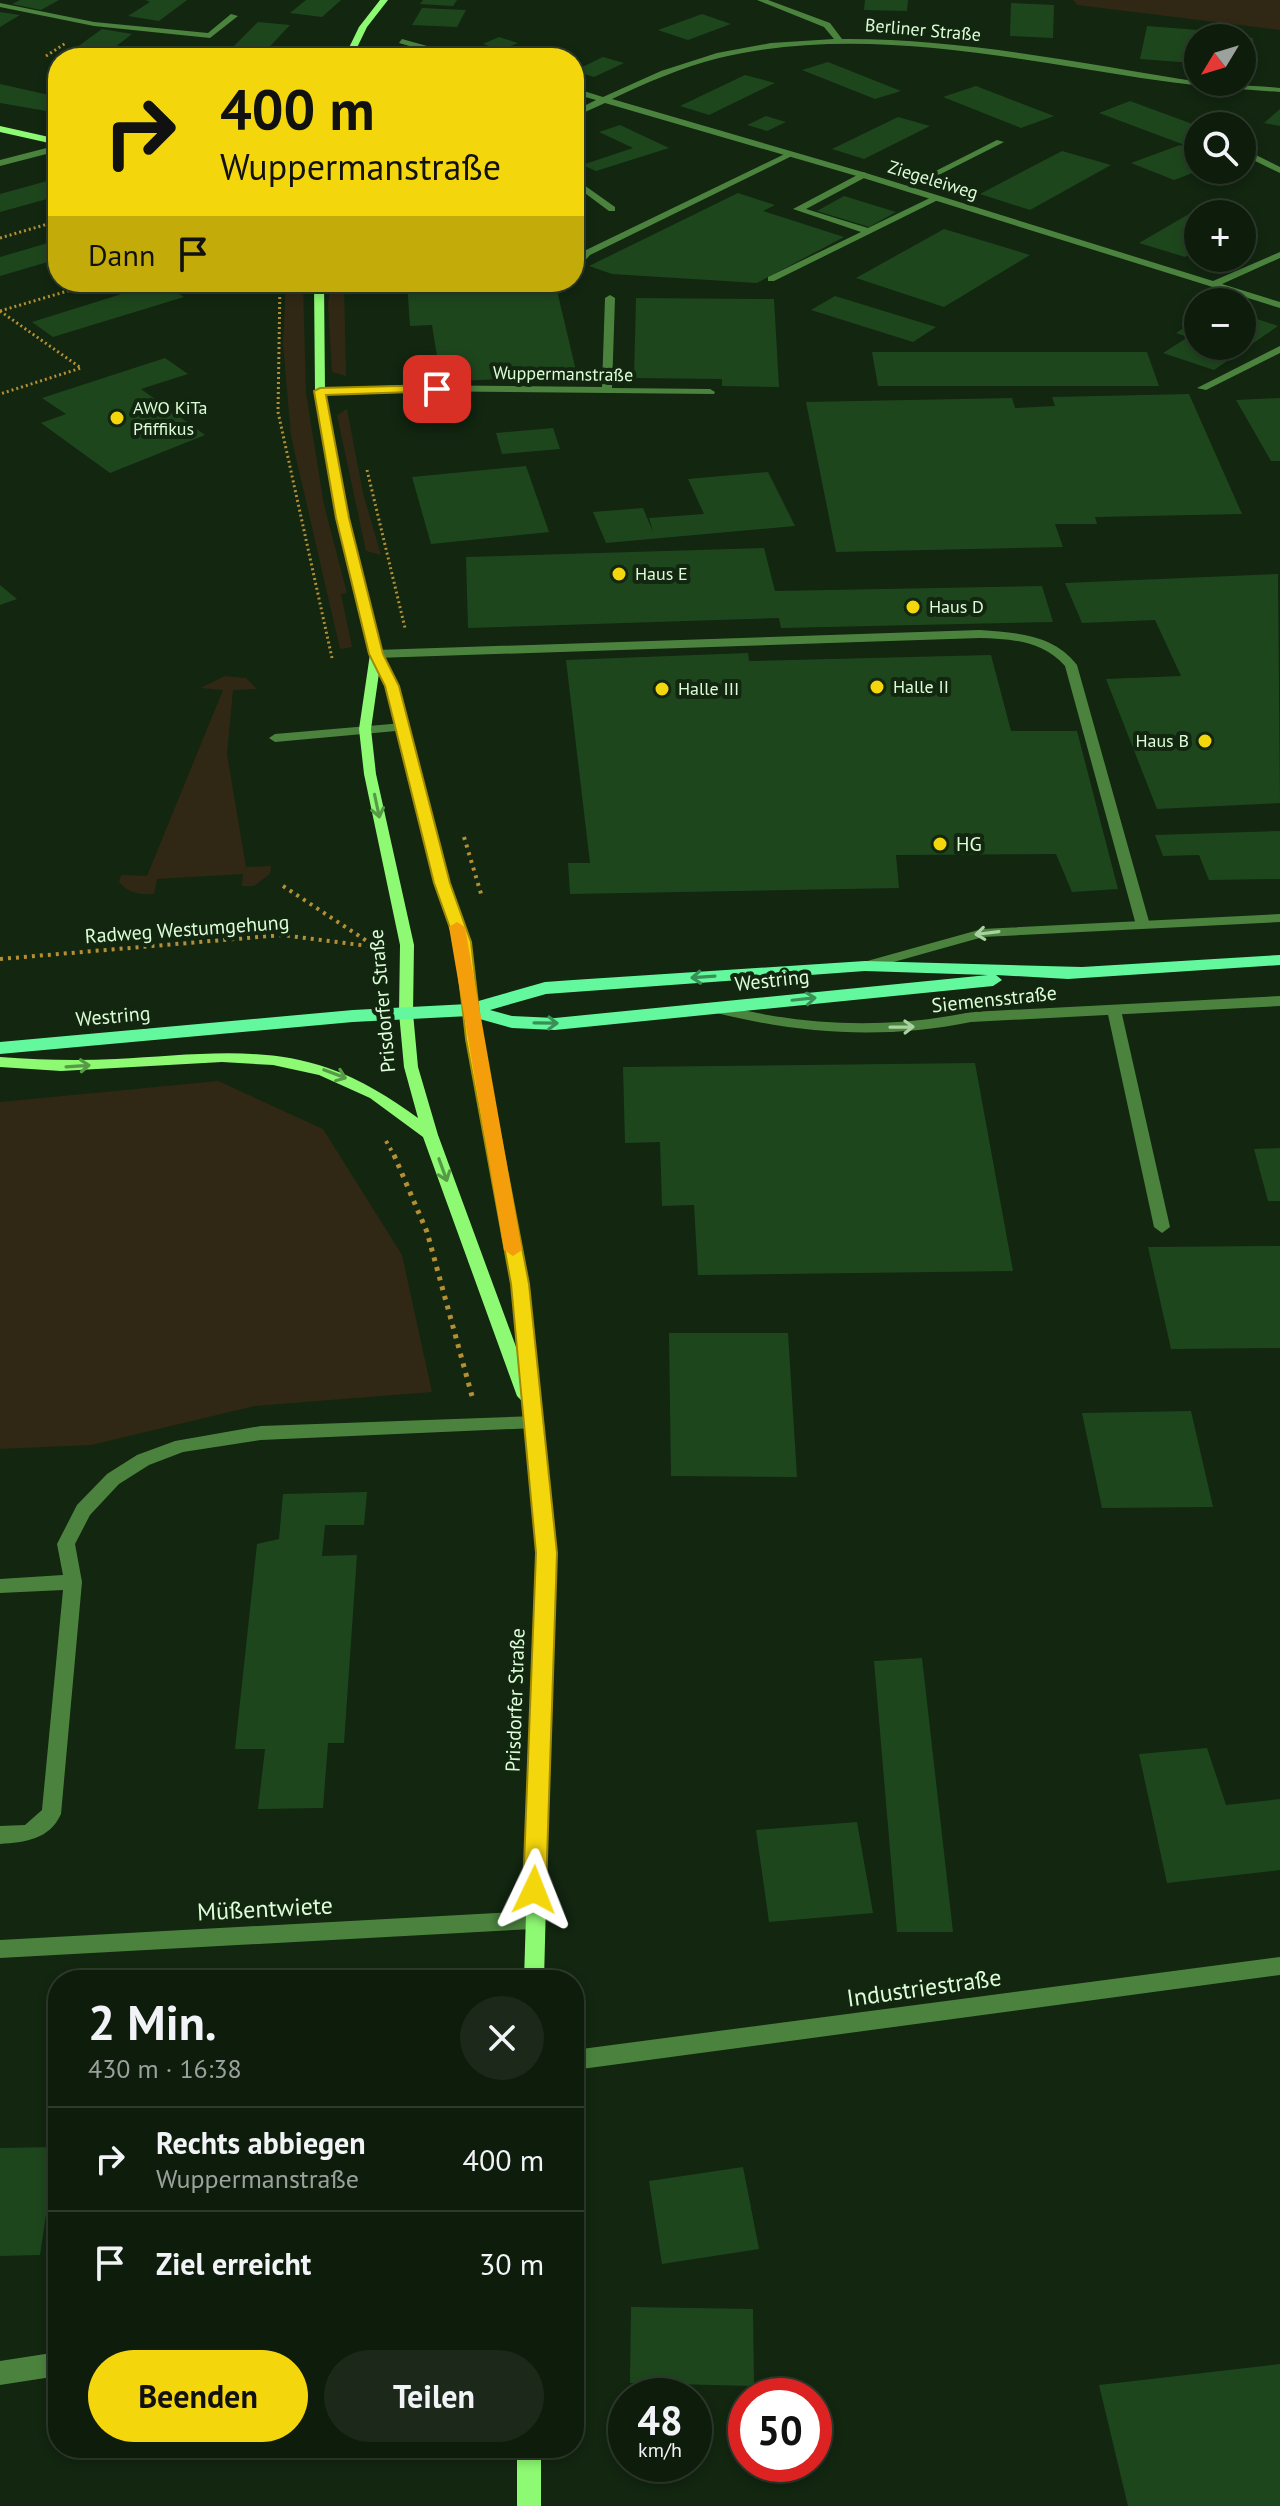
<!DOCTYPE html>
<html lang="de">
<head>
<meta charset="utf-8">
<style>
	body { margin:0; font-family:"PT Sans",sans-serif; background:#1c291a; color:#f1f3f6; height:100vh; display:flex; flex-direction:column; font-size:30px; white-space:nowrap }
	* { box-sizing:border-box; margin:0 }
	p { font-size:26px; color:#9ba19d }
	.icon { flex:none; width:44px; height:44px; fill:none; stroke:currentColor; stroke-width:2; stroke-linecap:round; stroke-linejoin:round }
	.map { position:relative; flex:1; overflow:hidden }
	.panel { position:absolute; left:48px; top:1970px; width:536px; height:488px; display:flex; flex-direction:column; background:#0e1c0c; border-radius:32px; box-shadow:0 4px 12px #0003,0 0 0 2px #2e3a2d }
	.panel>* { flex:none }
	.hud { position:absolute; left:48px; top:48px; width:536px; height:244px; border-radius:32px; box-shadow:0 4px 12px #0003,0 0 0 2px #2e3a2d; background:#f4d60c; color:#111; overflow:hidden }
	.needle { width:52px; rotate:232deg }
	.controls { position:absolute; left:1184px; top:24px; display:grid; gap:16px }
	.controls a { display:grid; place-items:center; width:72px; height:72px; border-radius:50%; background:#0e1c0c; box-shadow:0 4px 12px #0003,0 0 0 2px #2e3a2d; font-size:40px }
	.speed { position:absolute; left:608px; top:2378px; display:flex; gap:16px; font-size:40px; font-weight:700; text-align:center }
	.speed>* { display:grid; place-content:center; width:104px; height:104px; border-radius:50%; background:#0e1c0c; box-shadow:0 4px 12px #0003,0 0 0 2px #2e3a2d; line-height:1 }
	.speed small { font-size:20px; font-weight:400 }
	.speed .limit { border:12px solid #d22; background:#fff; color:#111 }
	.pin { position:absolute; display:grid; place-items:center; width:68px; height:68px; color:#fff; margin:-34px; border-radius:16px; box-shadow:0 4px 12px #0006 }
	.me { position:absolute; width:88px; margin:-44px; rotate:2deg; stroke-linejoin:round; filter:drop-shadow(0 0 6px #0008) }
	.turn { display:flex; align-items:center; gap:28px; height:168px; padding:0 40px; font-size:36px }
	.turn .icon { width:104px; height:104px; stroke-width:2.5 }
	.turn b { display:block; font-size:56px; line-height:68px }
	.then { display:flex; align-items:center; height:76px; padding:0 40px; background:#0003; gap:16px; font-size:30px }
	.round { display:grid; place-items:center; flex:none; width:84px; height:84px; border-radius:42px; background:#1c291a }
	.summary { display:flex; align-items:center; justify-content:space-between; height:136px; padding:0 40px }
	h1 { font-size:48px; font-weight:600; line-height:60px }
	.action { display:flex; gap:16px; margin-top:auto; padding:16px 40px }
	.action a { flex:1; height:92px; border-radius:48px; background:#f4d60c; color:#111; font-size:32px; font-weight:600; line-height:92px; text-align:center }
	.action a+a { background:#1c291a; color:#f1f3f6 }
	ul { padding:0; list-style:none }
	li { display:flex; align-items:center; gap:24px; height:104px; padding:0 40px; border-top:2px solid #2e3a2d }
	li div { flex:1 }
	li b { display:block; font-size:30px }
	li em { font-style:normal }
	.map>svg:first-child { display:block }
	.green { fill:#302814 }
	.building { fill:#1e461d }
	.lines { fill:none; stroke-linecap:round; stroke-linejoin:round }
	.path-far2 { stroke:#b48f35; stroke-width:3; stroke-dasharray:2 3; stroke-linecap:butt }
	.path-far1 { stroke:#b48f35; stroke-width:4; stroke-dasharray:3 5; stroke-linecap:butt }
	.path { stroke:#b48f35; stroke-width:5; stroke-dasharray:4 6; stroke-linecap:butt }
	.lane { fill:#4b833e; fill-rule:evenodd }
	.street { fill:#4b833e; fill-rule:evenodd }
	.secondary { fill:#8ef973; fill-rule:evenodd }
	.primary { fill:#63f89e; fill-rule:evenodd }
	.oneway { stroke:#569a46 }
	.oneway2 { stroke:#a9d2a1 }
	.oneway3 { stroke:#3a8f57 }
	.route { fill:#f4d60c; stroke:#9f8b08; stroke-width:2 }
	.slow { fill:#f59e0b }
	.poi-dot { fill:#f4d60c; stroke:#122610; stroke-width:3 }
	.labels { text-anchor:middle; stroke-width:8; stroke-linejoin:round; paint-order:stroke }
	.far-street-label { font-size:18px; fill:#dcfdd7; stroke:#122610 }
	.far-poi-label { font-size:18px; fill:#dcfdd7; stroke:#122610; text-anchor:start }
	.poi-label { font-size:20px; fill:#dcfdd7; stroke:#122610; text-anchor:start }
	.street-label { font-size:20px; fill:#dcfdd7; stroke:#122610 }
	.near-street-label { font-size:24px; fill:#dcfdd7; stroke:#122610 }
</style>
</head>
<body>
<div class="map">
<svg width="1280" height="2506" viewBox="0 0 1280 2506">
	<rect width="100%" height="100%" fill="#122610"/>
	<g class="green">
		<polygon points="1073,0 1280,0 1280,30 1077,5"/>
		<polygon points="286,282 303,282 306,393 324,505 347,593 341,594 352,647 340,649 291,436 283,344"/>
		<polygon points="331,282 344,282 346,376 332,372 328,305"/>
		<polygon points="347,409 363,493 381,555 366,551 337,415"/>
		<path d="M225 676 246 678 257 689 233 690 227 754 246 867 271 866 270 874 254 886H242L243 874 157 879 154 894C140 895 128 893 119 882L121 875 147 876 223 690 200 688Z"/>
		<polygon points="218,1081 323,1129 402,1255 432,1392 255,1406 91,1445 0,1449 0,1102"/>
	</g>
	<g class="building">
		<polygon points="20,0 59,0 41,10 12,4"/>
		<polygon points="146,0 187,0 159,21 128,16 150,2"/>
		<polygon points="306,0 341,0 322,17 290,13"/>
		<polygon points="423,0 457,0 453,6 420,4"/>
		<polygon points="865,0 908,0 907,11 864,10"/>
		<polygon points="1011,3 1054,5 1053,38 1010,36"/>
		<polygon points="422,8 466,10 457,27 412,25"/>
		<polygon points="0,12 20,15 0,27"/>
		<polygon points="702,14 731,24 688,40 658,30"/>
		<polygon points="258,22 290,25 259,58 222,58"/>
		<polygon points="1147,26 1198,30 1193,63 1140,59"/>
		<polygon points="102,29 132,34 101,58 62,58"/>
		<polygon points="499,37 518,43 502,50 483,44"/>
		<polygon points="1242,37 1253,38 1257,69 1242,68"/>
		<polygon points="542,50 561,55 525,58"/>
		<polygon points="603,57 624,63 594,77 574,71"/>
		<polygon points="828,62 901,91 875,99 802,70"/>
		<polygon points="745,75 775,83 709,115 680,106"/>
		<polygon points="0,84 58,97 58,113 0,103"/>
		<polygon points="976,86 1054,116 1021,128 943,97"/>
		<polygon points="1130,101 1198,126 1198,150 1099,113"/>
		<polygon points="1280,109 1280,126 1264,123"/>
		<polygon points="766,116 786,122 767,131 747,125"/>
		<polygon points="898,117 930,126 864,159 832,149"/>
		<polygon points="620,125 669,148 596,171 582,165 633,148 599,132"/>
		<polygon points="1180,145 1198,152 1198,171 1174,180 1131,163"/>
		<polygon points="1062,151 1111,165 1030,210 980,194"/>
		<polygon points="58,178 58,196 0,212 0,194"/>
		<polygon points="738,193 775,205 763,211 844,237 757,283 612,274 589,266"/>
		<polygon points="844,196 896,212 869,227 817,211"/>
		<polygon points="1201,207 1222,214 1198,214 1198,249 1185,257 1139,243"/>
		<polygon points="944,229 1030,255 944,307 856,278"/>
		<polygon points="58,240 58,259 0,276 0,257"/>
		<polygon points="160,282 217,283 179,294 184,297 53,337 32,322"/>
		<polygon points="407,282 555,282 577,375 441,382 432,325 410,326"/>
		<polygon points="835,296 936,327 913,342 811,310"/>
		<polygon points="636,298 774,299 779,387 722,386 722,379 634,378"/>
		<polygon points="1242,314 1278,326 1214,370 1163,353 1188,337 1176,333 1198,319 1198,346 1242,346"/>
		<polygon points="872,352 1147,352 1159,386 878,386"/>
		<polygon points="165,358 188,374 141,389 205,435 110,473 41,423 66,414 42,398"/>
		<polygon points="1189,394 1242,514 1095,517 1097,524 1055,524 1063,547 836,552 806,402 1012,398 1015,408 1055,406 1052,397"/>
		<polygon points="1280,398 1280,461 1271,461 1236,400"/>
		<polygon points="553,428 560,449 502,454 496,433"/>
		<polygon points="526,466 549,532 431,544 412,477"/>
		<polygon points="768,472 795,526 606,543 593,512 643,508 653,532 649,518 704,514 688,479"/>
		<polygon points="764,548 775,591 1042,586 1053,622 781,628 779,618 468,628 466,557"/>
		<polygon points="1278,574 1280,803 1157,809 1106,679 1181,676 1155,620 1082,623 1065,583"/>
		<polygon points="0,585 17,599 0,605"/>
		<polygon points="748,653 749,661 991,655 1011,731 1077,731 1118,889 1072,892 1056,854 896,855 899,888 570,894 568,863 590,863 566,660"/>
		<polygon points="1280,831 1280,879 1209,880 1199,855 1163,856 1155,835"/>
		<polygon points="975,1063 1013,1271 698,1275 694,1205 662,1206 660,1142 625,1143 623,1067"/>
		<polygon points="1280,1148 1280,1201 1268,1201 1254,1149"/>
		<polygon points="1280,1246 1280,1348 1171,1349 1148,1247"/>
		<polygon points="669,1333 788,1333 797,1477 671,1476"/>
		<polygon points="1191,1411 1213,1507 1102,1508 1082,1413"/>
		<polygon points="367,1492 364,1525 325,1525 322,1556 357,1555 344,1743 328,1743 323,1808 258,1809 265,1749 235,1749 257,1544 279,1539 283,1494"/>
		<polygon points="922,1658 953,1932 897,1932 874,1661"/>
		<polygon points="1207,1748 1226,1805 1280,1799 1280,1870 1167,1883 1139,1754"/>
		<polygon points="857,1822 873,1913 769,1922 756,1830"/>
		<polygon points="56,2147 40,2255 0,2256 0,2148"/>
		<polygon points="743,2167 759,2249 662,2264 649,2181"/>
		<polygon points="631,2307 753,2309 754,2386 630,2383"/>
		<polygon points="1280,2364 1280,2506 1128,2506 1099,2385"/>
		<polygon points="331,2448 434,2448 434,2456 330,2460"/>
	</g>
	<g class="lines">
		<g class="path-far2">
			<polyline points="46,56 66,43"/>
			<polyline points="0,238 58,221"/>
			<polyline points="280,282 278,412 332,658"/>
			<polyline points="0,311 81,368 0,394"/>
			<polyline points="0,311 98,282"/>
			<polyline points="367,470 405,628"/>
		</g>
		<g class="path-far1">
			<polyline points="464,837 482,897"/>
			<polyline points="283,886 376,947"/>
			<polyline points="0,959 282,935 376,947"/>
			<polyline points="386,1141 395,1157"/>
		</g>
		<polyline class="path" points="394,1155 427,1232 472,1396"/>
		<g class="lane">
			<polygon points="997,140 1004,142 909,190 902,188"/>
			<polygon points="789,152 796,154 590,255 579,267 574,267 574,262 584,251"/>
			<polygon points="1254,154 1280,167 1280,173 1251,159 1250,157"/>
			<polygon points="863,172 866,173 866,177 806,209 868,228 934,196 942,198 774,281 768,281 768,277 861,232 793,209"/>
			<polygon points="574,178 615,207 615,211 609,211 574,185"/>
			<polygon points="610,295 615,298 612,388 710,389 715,392 714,394 408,391 320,394 315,391 320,388 408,385 602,387 605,298"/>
			<polygon points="1280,346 1280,353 1206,390 1197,388"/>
			<path d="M980 630C1016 633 1053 634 1077 665L1150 925 1148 928H1138L1136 925 1065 666C1043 641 1012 639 980 638L376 658 370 654 376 650Z"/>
			<polygon points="403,723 407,724 407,730 275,742 269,738 275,734"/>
			<polygon points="1114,1005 1121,1010 1170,1227 1162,1233 1154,1227 1107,1010"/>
			<path d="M535 1416 541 1417 544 1422 541 1427 535 1428 261 1440 183 1452 149 1465 119 1484 90 1515 75 1544 82 1582 61 1814C49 1840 25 1842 0 1844V1826L25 1825 42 1810 63 1590 0 1593V1579L63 1575 57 1544 77 1505 107 1474 137 1455 175 1441 261 1426Z"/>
			<polygon points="58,2352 58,2376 0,2385 0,2361"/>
		</g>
		<g class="street">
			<path d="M757 0H768L830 23 842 39C962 38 1085 64 1200 82 1226 86 1254 85 1280 88V92C1234 89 1187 85 1141 78 1002 57 859 25 719 58 682 67 646 83 612 99L866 173 1213 281 1280 252V258L1222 284 1280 302V308L860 177 605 103 574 117V111L596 100 574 94V88L603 97 661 71 717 53 771 43 834 39 824 27Z"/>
			<polygon points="0,3 94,22 208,33 231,14 238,16 210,38 94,26 0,7"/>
			<polygon points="402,39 463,56 464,58 451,58 399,43"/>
			<polygon points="58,145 58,151 0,166 0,160"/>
			<polygon points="1280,914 1280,922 983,937 865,970 858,966 860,963 982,929"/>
			<path d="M1280 996V1006L971 1022C882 1040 797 1034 709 1011L707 1008 714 1003C800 1026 884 1030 971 1012Z"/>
			<polygon points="533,1911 540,1913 543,1920 540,1927 533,1929 0,1958 0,1940"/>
			<polygon points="1280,1957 1280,1975 574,2070 574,2050"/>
		</g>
		<g class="secondary">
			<polygon points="380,0 388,0 367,27 352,58 344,58 359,27"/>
			<polygon points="0,126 58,139 58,145 0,132"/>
			<path d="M314 282H324L325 391 349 518 382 654 398 686 449 883 470 942 486 1069 528 1284 555 1553 544 1980H524L537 1553 523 1402 517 1396 423 1137 370 1098 319 1075 273 1065 222 1062 61 1071 0 1067V1057C39 1060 77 1061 116 1059 186 1056 259 1044 328 1068 361 1079 390 1098 418 1118L404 1067 399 1013 400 945 364 774 359 729 370 654 337 518 315 391ZM379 673 386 686 435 883 456 942 472 1069 512 1284 519 1355 438 1135 418 1067 413 1013 414 945 376 774 371 729Z"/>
			<rect x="517" y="2448" width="24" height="58"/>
		</g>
		<path class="primary" d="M1280 955V965L1068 979 996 975 1002 980 993 986 555 1030 512 1028 469 1016 353 1022 0 1054V1042L353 1010 468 1004 545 982 573 980 865 961 1082 967ZM865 971 988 975 555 1018 512 1016 490 1010 546 994Z"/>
	</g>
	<defs><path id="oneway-shaft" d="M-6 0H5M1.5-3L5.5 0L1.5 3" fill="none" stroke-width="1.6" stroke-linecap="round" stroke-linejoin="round" transform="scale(2)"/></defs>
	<g class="oneway">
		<use href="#oneway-shaft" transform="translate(377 806) rotate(78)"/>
		<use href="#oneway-shaft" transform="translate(78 1066) rotate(-4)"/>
		<use href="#oneway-shaft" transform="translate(335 1074) rotate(21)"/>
		<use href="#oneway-shaft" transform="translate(443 1170) rotate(70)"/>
	</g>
	<g class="oneway2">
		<use href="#oneway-shaft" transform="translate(987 933) rotate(173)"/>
		<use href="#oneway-shaft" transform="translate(902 1027) rotate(-1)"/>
	</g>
	<g class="oneway3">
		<use href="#oneway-shaft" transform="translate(703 977) rotate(176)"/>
		<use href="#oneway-shaft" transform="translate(804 999) rotate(-6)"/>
		<use href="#oneway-shaft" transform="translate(546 1023) rotate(1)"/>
	</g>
	<polygon class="route" points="437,385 443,389 441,391 326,395 349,518 383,654 399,686 450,883 471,942 482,1039 529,1284 557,1553 546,1890 543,1897 534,1900 526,1897 523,1890 536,1553 511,1284 466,1039 455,942 434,883 385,686 369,654 336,518 314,391 320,388"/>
	<polygon class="slow" points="457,922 465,927 522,1250 513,1256 504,1250 449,927"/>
	<g class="poi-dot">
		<circle cx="117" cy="418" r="8"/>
		<circle cx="619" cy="574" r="8"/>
		<circle cx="913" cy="607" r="8"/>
		<circle cx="877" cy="687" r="8"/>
		<circle cx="662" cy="689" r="8"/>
		<circle cx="1205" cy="741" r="8"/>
		<circle cx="940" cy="844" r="8"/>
	</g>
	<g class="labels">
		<g class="far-street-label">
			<text transform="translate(923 30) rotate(5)" y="6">Berliner Straße</text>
			<text transform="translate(933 180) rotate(17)" y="6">Ziegeleiweg</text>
			<text transform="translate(563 374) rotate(1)" y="6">Wuppermanstraße</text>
		</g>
		<g class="far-poi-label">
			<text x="133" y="414">AWO KiTa<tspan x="133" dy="21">Pfiffikus</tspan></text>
			<text x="635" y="580">Haus E</text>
			<text x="929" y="613">Haus D</text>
			<text x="893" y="693">Halle II</text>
			<text x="678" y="695">Halle III</text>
			<text x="1189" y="747" text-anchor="end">Haus B</text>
		</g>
		<g class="poi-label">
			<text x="956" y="851">HG</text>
		</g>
		<g class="street-label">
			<text transform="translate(187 929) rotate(-4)" y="7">Radweg Westumgehung</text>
			<text transform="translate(772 980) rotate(-6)" y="7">Westring</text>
			<text transform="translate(994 999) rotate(-6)" y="7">Siemensstraße</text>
			<text transform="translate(382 1001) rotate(-95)" y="7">Prisdorfer Straße</text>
			<text transform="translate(113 1016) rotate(-5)" y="7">Westring</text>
			<text transform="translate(515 1700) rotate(-88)" y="7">Prisdorfer Straße</text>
		</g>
		<g class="near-street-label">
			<text transform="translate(265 1909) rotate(-3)" y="8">Müßentwiete</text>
			<text transform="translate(924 1988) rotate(-8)" y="8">Industriestraße</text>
		</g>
	</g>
</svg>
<div class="controls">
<a><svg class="needle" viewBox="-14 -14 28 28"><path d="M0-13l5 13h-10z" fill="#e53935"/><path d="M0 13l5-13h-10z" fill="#9ba19d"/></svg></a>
<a><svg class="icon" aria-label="search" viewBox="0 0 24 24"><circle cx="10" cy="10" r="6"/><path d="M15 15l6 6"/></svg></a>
<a>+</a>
<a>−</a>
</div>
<div class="speed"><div>48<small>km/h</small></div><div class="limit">50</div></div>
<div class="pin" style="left:437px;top:389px;background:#d93025"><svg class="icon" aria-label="arrive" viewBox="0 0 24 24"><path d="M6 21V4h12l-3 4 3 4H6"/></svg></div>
<svg class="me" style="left:534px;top:1890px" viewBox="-20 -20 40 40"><path d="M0-17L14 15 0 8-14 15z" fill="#f4d60c" stroke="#fff" stroke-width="4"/></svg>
<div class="hud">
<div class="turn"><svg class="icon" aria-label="right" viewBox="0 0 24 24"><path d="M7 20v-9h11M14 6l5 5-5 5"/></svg><div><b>400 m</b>Wuppermanstraße</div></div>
<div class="then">Dann<svg class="icon" aria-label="arrive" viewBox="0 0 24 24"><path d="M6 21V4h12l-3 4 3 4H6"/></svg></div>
</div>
<section class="panel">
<div class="summary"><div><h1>2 Min.</h1><p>430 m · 16:38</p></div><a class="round"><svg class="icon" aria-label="close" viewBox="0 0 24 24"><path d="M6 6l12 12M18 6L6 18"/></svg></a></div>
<ul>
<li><svg class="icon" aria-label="right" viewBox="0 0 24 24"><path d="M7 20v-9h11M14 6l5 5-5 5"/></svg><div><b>Rechts abbiegen</b><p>Wuppermanstraße</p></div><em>400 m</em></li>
<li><svg class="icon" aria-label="arrive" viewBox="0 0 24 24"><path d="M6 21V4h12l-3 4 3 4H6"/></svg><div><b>Ziel erreicht</b></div><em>30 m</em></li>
</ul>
<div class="action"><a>Beenden</a><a>Teilen</a></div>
</section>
</div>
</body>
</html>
